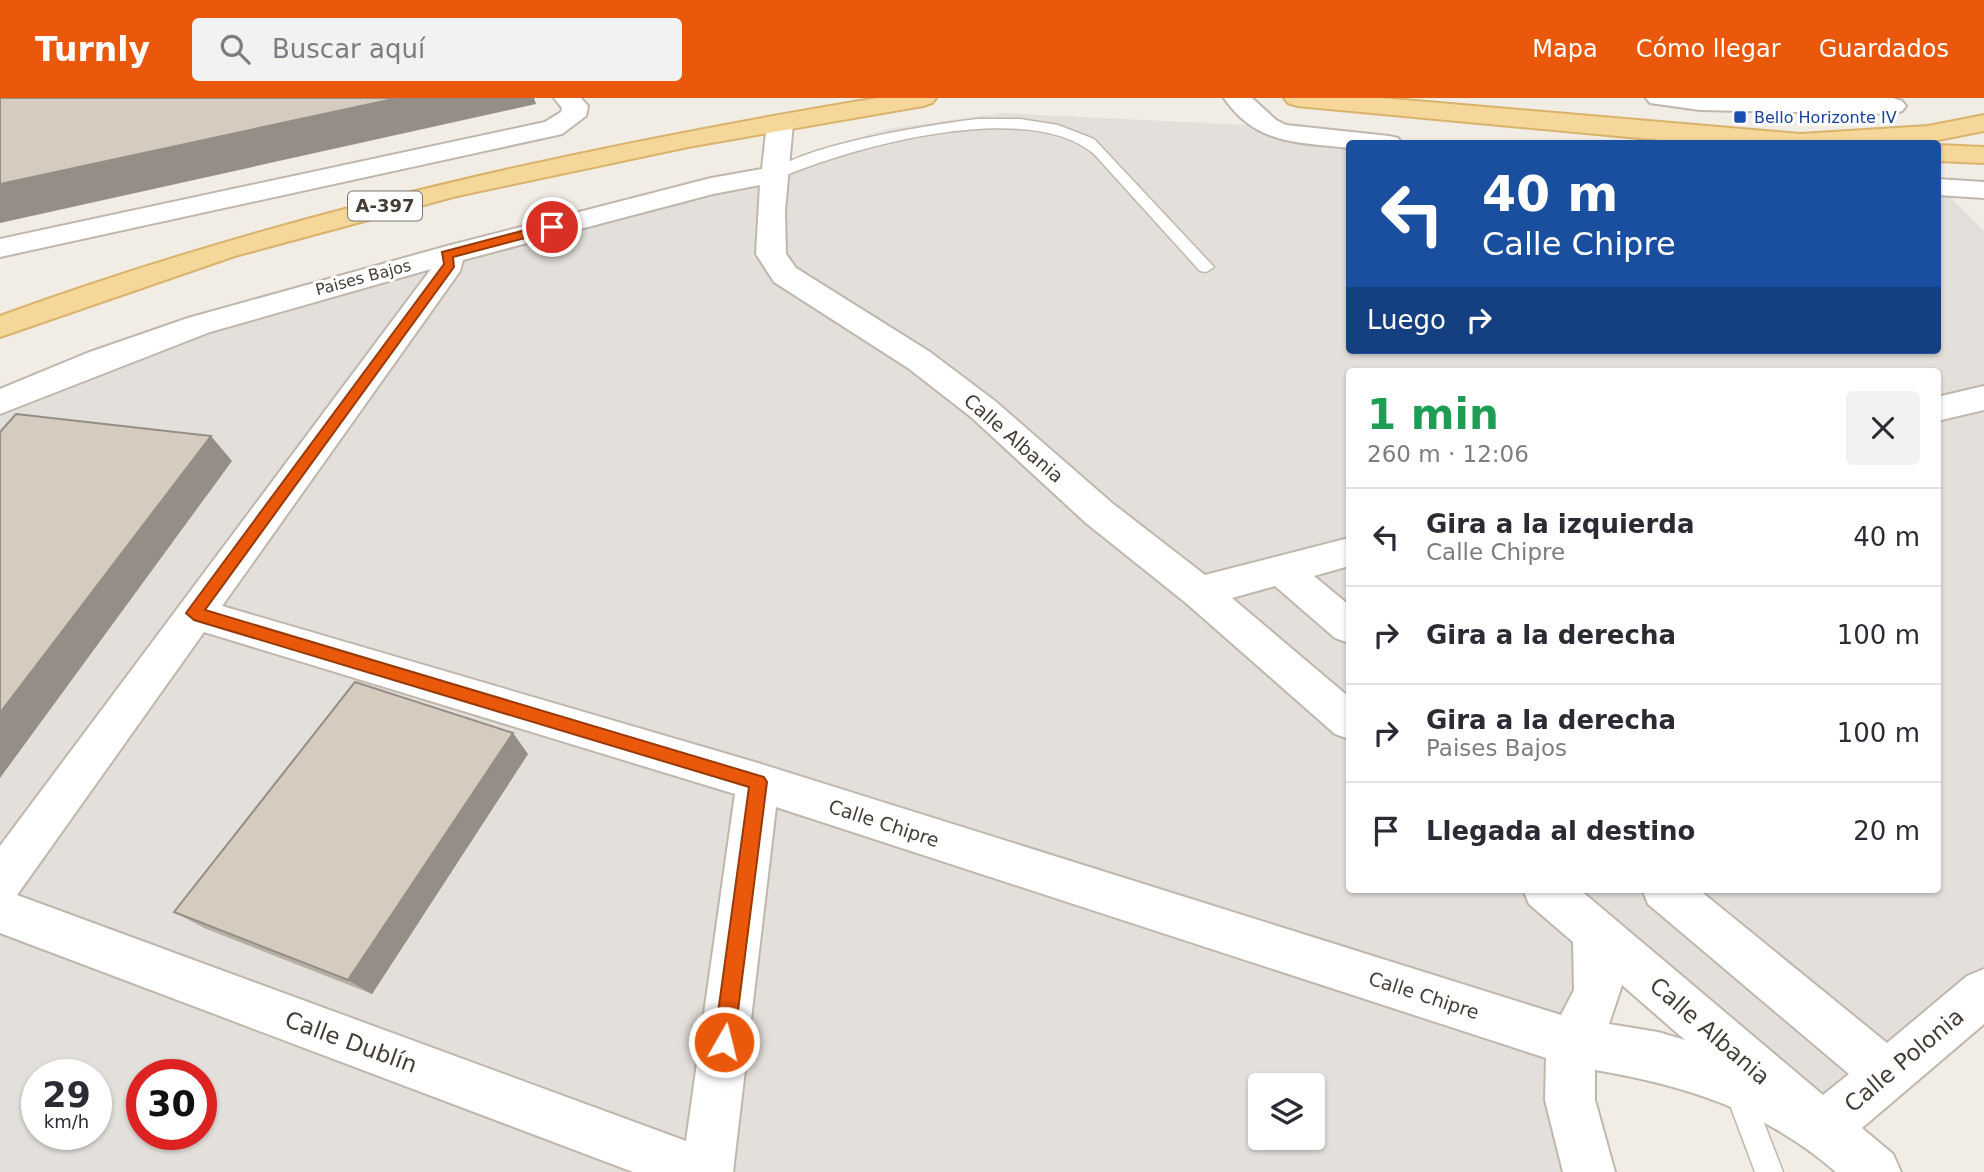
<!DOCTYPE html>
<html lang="es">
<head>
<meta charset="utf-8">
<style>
	body { margin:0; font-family:"DejaVu Sans",sans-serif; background:#f2f2f3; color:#2b2b33; height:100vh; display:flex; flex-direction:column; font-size:26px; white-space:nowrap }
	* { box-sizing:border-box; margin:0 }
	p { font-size:23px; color:#7c7c81 }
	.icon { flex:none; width:38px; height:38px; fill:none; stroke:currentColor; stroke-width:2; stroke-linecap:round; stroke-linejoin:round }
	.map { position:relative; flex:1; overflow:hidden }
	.panel { position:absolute; left:1346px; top:270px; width:595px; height:525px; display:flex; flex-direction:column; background:#fff; border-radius:7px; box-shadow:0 2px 5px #0004 }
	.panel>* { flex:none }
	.banner { position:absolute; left:1346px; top:42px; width:595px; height:214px; border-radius:7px; box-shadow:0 2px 5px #0004; background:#1a4fa0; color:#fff; overflow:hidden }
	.fabs { position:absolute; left:1248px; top:975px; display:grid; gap:14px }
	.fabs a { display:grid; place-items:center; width:77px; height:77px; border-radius:7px; background:#fff; box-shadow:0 2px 5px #0004; font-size:35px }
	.speed { position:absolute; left:21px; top:961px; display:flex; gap:14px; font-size:35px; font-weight:700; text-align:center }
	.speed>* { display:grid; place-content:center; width:91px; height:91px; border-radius:50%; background:#fff; box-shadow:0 2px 5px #0004; line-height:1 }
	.speed small { font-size:18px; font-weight:400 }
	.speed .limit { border:10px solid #d22; background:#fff; color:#111 }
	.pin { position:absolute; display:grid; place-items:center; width:60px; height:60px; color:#fff; margin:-30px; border:4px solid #fff; border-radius:50%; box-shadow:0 2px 7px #0007 }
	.me { position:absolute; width:77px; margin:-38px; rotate:8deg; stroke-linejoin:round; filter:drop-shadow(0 0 5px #0008) }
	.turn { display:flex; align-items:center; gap:24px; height:147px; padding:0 21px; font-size:32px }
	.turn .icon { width:91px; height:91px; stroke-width:2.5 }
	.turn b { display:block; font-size:49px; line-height:60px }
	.then { display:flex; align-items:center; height:66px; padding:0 21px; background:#0003; gap:14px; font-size:26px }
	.round { display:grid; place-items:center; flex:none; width:74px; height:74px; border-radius:7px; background:#f2f2f3 }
	.head { display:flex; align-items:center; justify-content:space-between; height:119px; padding:0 21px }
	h1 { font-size:42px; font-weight:800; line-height:52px; color:#1e9e55 }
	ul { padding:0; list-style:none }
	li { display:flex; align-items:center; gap:21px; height:98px; padding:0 21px; border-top:2px solid #e1e1e2 }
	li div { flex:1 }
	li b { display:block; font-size:26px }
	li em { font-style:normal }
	header { display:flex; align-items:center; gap:42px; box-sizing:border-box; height:98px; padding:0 35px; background:#ea580c; color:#fff }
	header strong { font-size:33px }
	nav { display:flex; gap:38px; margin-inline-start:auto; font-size:24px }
	.search { width:490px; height:63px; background:#f2f2f3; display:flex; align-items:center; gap:18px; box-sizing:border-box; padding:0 24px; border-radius:7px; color:#7c7c81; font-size:26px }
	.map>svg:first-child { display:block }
	.industrial { fill:#e3dfda; fill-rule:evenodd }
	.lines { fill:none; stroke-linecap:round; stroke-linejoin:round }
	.service-casing { stroke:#bfb7ac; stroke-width:3 }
	.minor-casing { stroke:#bfb7ac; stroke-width:4 }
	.primary-casing { stroke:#d9b36c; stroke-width:4 }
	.service { fill:#fff; fill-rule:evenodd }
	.minor { fill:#fff; fill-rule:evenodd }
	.primary { fill:#f5d79a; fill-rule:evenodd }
	.wall { fill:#b7afa4 }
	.shaded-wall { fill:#958e86 }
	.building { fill:#d5cbbf; stroke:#958e86; stroke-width:2 }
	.route { fill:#ea580c; stroke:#983908; stroke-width:2 }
	.transit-dot { fill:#1a4fb4; stroke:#fff; stroke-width:2.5 }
	.labels { text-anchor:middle; stroke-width:6; stroke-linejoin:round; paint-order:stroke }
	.far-transit-label { font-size:16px; fill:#164399; stroke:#fff; text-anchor:start }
	.far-street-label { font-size:16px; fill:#433d35; stroke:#fff }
	.shield { fill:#fff; stroke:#7b7772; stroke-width:2 }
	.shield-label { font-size:18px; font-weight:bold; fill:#433d35 }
	.street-label { font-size:19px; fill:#433d35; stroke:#fff }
	.near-street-label { font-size:23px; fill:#433d35; stroke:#fff }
</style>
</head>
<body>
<header>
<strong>Turnly</strong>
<div class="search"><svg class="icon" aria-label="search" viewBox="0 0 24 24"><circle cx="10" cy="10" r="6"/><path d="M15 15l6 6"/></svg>Buscar aquí</div>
<nav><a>Mapa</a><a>Cómo llegar</a><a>Guardados</a></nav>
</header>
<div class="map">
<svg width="1984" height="1074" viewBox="0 0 1984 1074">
	<rect width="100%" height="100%" fill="#f1ede5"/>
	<path class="industrial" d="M1002 15 1267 28 1349 46V252H1937V89H1940L1984 133V895L1823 1030 1595 834 1589 1074H0V304L199 227 777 76 824 50 888 31ZM1349 273H1937V791H1349ZM37 976H96V1036H37ZM142 976H201V1036H142ZM1260 987H1312V1040H1260Z"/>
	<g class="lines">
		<g class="service-casing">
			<g id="service">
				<path d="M978 21H1020L1058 27 1094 41 1214 169 1206 174 1200 173 1094 56C1029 0 854 48 782 79L777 80 770 76C798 47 935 26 978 21Z"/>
				<polygon points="1737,978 1747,981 1783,1074 1755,1074 1724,991 1727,981"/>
			</g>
		</g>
		<g class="minor-casing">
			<g id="minor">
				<polygon points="554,0 581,0 588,8 586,18 562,36 553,38 0,159 0,141 545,24 561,14 562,10"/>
				<path d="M1224 0H1252L1276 22 1286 27 1389 38 1398 40 1402 46H1349V50C1298 44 1256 47 1224 0Z"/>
				<polygon points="1646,0 1893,0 1902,3 1906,8 1902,13 1893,16 1700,12 1650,5"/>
				<path d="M780 17 789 19 793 25 785 113 786 156 796 170 930 254 995 303 1112 405 1205 477 1349 440V468L1314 478 1349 507V545L1335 540 1275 488 1232 500 1349 599V641L1335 636 1186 505 1086 425 971 319 908 270 774 184 756 156 760 87 713 96 463 162 460 173 222 508 758 665 1561 917 1574 892 1573 844 1529 806 1523 791H1579L1823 997 1849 976 1648 806 1642 791H1698L1887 945 1967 878 1984 871V926L1862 1030 1893 1056 1901 1074H1836C1766 1013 1685 987 1595 972V1002L1615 1074H1563L1545 1002 1546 960 776 709 733 1074H633L0 835V748L431 171 210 234 0 316V291L87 255 188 220 447 148 711 80 762 71 767 25 771 19ZM204 534 735 696 686 1043 17 797ZM1622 887 1685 942 1658 934 1609 926Z"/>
				<polygon points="1937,81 1984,84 1984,100 1937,97"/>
				<polygon points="1984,288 1984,312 1937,323 1937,299"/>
			</g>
		</g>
		<g class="primary-casing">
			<g id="primary">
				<path d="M877 0H936L932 5 923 8 688 49 457 98 235 158 0 239V218C285 114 578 50 877 0Z"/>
				<polygon points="1284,0 1381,0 1801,36 1928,28 1984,17 1984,33 1928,44 1901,46 1704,46 1297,8 1288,5"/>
				<polygon points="1937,47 1984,49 1984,65 1937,63"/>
			</g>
		</g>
		<use href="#service" class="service"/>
		<use href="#minor" class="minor"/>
		<use href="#primary" class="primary"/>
	</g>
	<polygon class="wall" points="528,656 372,896 204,830 174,814"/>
	<g class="shaded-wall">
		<polygon points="398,0 534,0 536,6 0,125 0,86"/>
		<polygon points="211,338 232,363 0,680 0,615"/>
		<polygon points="513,635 528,656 372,896 348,882"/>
	</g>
	<g class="building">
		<polygon points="0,0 398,0 0,86"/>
		<polygon points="16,316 211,338 0,615 0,334"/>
		<polygon points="355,584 513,635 348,882 174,814"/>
	</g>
	<polygon class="route" points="552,125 556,126 556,132 453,159 454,169 205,512 764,679 767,684 734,944 731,951 724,954 717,951 714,944 749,689 194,522 186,515 444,166 442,154"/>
	<rect class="transit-dot" x="1733" y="12" width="14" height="14" rx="3.5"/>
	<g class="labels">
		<g class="far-transit-label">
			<text x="1754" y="25">Bello Horizonte IV</text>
		</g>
		<g class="far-street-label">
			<text transform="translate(363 179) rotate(-15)" y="6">Paises Bajos</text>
		</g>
		<rect class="shield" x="348" y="93.5" width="74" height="29" rx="5"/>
		<g class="shield-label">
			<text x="385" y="114">A-397</text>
		</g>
		<g class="street-label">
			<text transform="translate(1014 340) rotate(41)" y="7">Calle Albania</text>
			<text transform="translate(884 725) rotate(18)" y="7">Calle Chipre</text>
			<text transform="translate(1424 897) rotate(18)" y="7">Calle Chipre</text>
		</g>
		<g class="near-street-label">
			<text transform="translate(1710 933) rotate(41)" y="8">Calle Albania</text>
			<text transform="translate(351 944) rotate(20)" y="8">Calle Dublín</text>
			<text transform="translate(1904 962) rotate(-40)" y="8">Calle Polonia</text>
		</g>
	</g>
</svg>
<div class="fabs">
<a><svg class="icon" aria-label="layers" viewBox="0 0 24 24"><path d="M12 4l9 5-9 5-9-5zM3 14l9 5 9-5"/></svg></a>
</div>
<div class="speed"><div>29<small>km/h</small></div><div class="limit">30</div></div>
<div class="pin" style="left:552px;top:129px;background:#d93025"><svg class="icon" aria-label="arrive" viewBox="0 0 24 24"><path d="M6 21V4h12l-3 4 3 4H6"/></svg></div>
<svg class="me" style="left:724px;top:944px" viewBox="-20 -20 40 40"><circle r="17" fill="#ea580c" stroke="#fff" stroke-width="3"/><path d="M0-11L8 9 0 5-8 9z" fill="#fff"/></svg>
<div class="banner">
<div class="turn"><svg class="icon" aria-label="left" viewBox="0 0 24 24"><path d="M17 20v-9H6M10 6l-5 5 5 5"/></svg><div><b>40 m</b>Calle Chipre</div></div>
<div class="then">Luego<svg class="icon" aria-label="right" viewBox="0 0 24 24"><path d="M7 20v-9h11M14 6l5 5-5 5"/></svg></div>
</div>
<section class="panel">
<div class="head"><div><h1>1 min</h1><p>260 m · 12:06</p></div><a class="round"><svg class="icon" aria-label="close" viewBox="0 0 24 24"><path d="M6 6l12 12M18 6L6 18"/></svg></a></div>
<ul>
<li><svg class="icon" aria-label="left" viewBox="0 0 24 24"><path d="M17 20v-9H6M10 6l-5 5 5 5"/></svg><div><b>Gira a la izquierda</b><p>Calle Chipre</p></div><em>40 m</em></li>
<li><svg class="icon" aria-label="right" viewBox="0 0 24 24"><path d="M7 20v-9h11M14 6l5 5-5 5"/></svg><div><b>Gira a la derecha</b></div><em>100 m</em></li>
<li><svg class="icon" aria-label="right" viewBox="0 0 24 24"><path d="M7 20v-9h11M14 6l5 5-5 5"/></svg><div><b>Gira a la derecha</b><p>Paises Bajos</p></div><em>100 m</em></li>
<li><svg class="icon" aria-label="arrive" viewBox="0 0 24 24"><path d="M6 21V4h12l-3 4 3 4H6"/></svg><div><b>Llegada al destino</b></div><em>20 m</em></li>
</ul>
</section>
</div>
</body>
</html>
